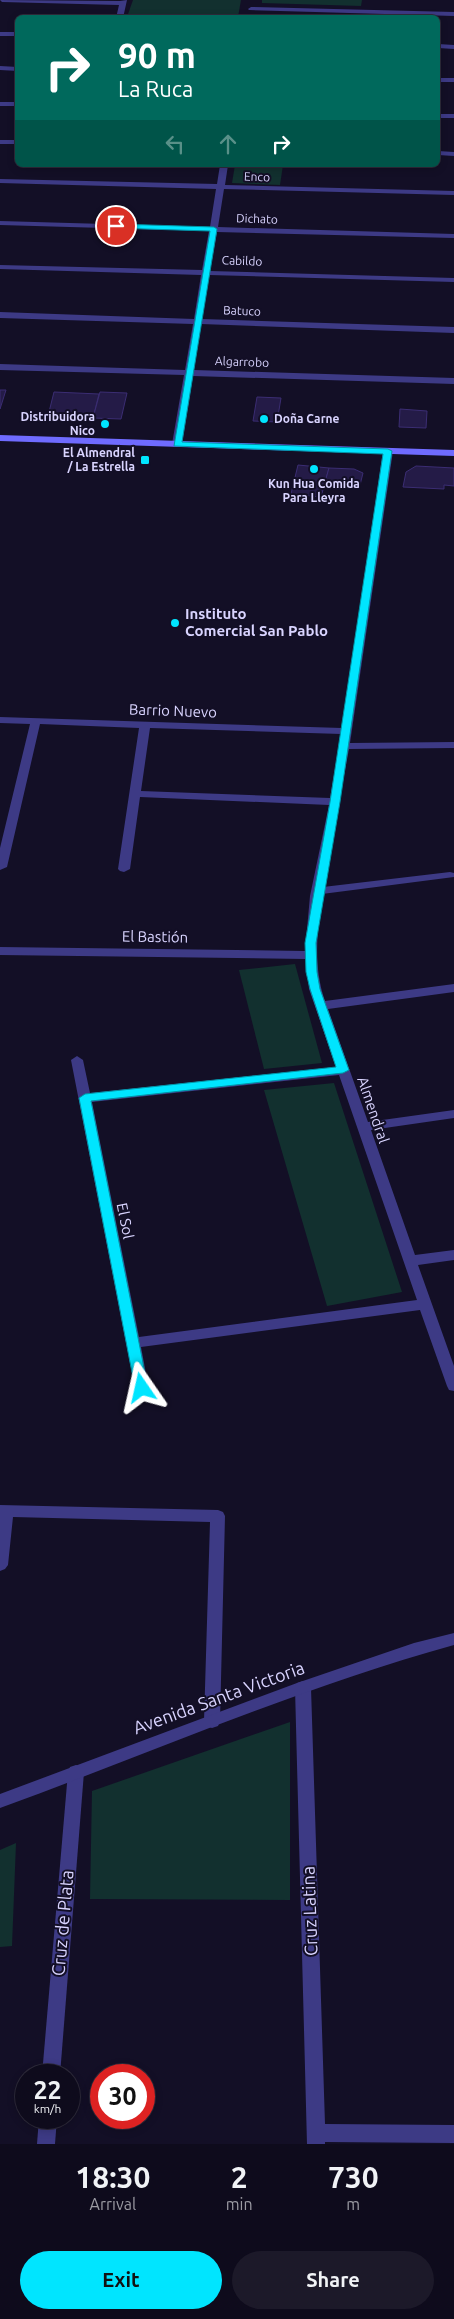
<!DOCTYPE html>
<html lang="en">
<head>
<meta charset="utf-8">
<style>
	body { margin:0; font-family:Ubuntu,sans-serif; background:#1c1929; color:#f1f3f6; height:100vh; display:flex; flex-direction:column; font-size:19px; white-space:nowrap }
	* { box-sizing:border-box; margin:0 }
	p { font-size:16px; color:#9b9ba3 }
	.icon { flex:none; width:28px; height:28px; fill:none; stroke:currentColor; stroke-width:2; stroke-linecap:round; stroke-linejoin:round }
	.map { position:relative; height:2144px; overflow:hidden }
	.details { display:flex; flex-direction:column; background:#0e0b1c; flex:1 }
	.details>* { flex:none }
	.hud { position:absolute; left:15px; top:15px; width:425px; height:152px; border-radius:8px; box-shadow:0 2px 8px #0003,0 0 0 1px #2e2b3b; background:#00695c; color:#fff; overflow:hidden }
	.speed { position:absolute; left:15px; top:2064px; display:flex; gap:10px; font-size:25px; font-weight:700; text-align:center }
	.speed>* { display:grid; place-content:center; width:65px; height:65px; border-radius:50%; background:#0e0b1c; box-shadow:0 2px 8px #0003,0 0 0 1px #2e2b3b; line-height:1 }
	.speed small { font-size:12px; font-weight:400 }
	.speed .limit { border:8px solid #d22; background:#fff; color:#111 }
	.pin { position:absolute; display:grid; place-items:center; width:42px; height:42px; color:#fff; margin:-21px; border:2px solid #fff; border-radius:50%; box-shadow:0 1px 5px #0007 }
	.me { position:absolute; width:55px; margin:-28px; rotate:349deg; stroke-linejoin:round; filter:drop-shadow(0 0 4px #0008) }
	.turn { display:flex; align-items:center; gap:18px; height:105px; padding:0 20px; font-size:22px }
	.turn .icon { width:65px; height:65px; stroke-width:2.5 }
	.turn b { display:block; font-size:35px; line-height:42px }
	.lanes { display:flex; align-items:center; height:48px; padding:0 20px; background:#0003; justify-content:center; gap:25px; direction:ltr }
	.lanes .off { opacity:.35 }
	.eta { display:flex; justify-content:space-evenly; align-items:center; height:85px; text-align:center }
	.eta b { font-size:30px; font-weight:600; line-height:35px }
	.button { display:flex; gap:10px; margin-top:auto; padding:10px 20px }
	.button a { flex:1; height:58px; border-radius:30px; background:#00e5ff; color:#111; font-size:20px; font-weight:600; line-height:58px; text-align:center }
	.button a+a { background:#1c1929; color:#f1f3f6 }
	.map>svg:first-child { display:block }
	.green { fill:#12302f }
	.building { fill:#241b47; stroke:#3b2d73 }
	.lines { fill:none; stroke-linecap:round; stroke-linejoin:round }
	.minor { fill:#3d3a85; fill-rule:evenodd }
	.tertiary { fill:#3d3a85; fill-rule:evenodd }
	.secondary { fill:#6f6bff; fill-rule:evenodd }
	.route { fill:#00e5ff; stroke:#0095a6 }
	.poi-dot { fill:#00e5ff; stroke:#130f26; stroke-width:2 }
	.labels { text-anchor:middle; stroke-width:4; stroke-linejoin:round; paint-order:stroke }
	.far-street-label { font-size:12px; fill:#d9d4ff; stroke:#130f26 }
	.far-poi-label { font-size:12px; font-weight:bold; fill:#d9d4ff; stroke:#130f26; text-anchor:end }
	.poi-label { font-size:15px; font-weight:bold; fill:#d9d4ff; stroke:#130f26; text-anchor:start }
	.street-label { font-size:15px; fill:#d9d4ff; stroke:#130f26 }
	.near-street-label { font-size:18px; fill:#d9d4ff; stroke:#130f26 }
</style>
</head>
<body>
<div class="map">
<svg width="454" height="2144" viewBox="0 0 454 2144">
	<rect width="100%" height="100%" fill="#130f26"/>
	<g class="green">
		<polygon points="133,0 241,0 238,17 127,17"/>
		<polygon points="262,0 362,0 361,6 262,3"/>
		<polygon points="235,165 283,165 280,185 232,183"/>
		<polygon points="295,964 322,1063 264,1069 239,970"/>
		<polygon points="334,1083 402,1292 327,1306 264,1090"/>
		<polygon points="290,1722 290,1900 90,1899 92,1791"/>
		<polygon points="16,1843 12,1946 0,1947 0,1850"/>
	</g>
	<g class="building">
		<polygon points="0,390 6,390 0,409"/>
		<polygon points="54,392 99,394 93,418 48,416"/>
		<polygon points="100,392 127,393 121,419 93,418"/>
		<polygon points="257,397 281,398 277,422 253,421"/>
		<polygon points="400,409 427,411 426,428 399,427"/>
		<polygon points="298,465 329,468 321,497 291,494"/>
		<polygon points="416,466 454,468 454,486 444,485 444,489 403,487 406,472"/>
		<polygon points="329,468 354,469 363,473 360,485 325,482"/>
	</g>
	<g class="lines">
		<g class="minor">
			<polygon points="0,0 120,1 127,0 123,18 116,18 119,5 2,2"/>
			<polygon points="251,7 454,12 454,16 249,10 248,9"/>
			<rect x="0" y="32" width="18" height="4"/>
			<polygon points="438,44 454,45 454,49 438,48"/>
			<polygon points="0,66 18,67 18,71 0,70"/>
			<rect x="438" y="78" width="16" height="4"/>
			<rect x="0" y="102" width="18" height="4"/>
			<rect x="438" y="114" width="16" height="4"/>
			<rect x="0" y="140" width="18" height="4"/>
			<polygon points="438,151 454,152 454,156 438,155"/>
			<polygon points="220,165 228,165 225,185 454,191 454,195 224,189 218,227 454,234 454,238 217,232 210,271 454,278 454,282 209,275 202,319 454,327 454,333 201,324 194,370 454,378 454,384 193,376 182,444 177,447 172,444 184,375 0,370 0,364 185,370 193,324 0,318 0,312 194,319 201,275 0,269 0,265 202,270 209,231 0,225 0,221 210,227 216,189 0,183 0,179 217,184"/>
			<path d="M388 448 393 451 350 743 454 742V748L349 749 323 887 450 872 454 873V877L322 894C317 930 313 967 325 1001L454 984V992L328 1009 368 1122 454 1110V1118L371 1130 415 1255 454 1250V1260L418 1265 454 1366V1391L449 1390 447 1386 420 1310 141 1347 149 1389 147 1393 142 1394 137 1393 135 1389 71 1060 77 1056 83 1060 90 1093 336 1067 309 989 306 959 0 955V947L305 951 310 896 329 805 140 797 130 869 124 872 120 871 118 869 139 728 40 724 7 867 0 870V848L30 724 0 723V717L342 728 383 451ZM150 728 341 734 330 798 141 791ZM339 1075 417 1300 139 1337 92 1102Z"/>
			<polygon points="0,1505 218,1510 223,1512 225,1516 220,1721 218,1726 212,1728 206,1726 204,1721 210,1522 13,1517 8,1565 5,1569 0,1571"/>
			<polygon points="303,1681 309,1683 311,1688 325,2124 454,2125 454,2143 325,2142 325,2144 307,2144 295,1688 297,1683"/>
			<polygon points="76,1765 82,1767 84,1772 60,2075 42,2075 68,1772 70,1767"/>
			<polygon points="39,2118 57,2118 55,2144 37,2144"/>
		</g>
		<path class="tertiary" d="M454 1633V1645C299 1688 151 1753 0 1808V1794L297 1683 414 1643Z"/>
		<polygon class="secondary" points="0,435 454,450 454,456 0,441"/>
	</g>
	<polygon class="route" points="116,224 214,227 217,229 182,442 388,449 392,451 340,802 316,943 317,972 320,989 349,1070 343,1073 91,1101 148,1388 142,1393 135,1388 79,1098 85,1094 336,1067 310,989 306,972 305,943 330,802 383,454 174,446 210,231 114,228"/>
	<g class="poi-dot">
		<circle cx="264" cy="419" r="5"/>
		<circle cx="105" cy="424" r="5"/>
		<rect x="140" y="455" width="10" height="10" rx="2.5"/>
		<circle cx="314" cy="469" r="5"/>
		<circle cx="175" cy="623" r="5"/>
	</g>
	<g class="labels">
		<g class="far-street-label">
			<text transform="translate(257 177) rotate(2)" y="4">Enco</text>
			<text transform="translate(257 219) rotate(2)" y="4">Dichato</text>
			<text transform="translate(242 261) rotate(2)" y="4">Cabildo</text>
			<text transform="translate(242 311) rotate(2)" y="4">Batuco</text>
			<text transform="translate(242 362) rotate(2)" y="4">Algarrobo</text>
		</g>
		<g class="far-poi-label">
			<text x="95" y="421">Distribuidora<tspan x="95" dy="14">Nico</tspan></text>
			<text x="274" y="423" text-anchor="start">Doña Carne</text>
			<text x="135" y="457">El Almendral<tspan x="135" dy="14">/ La Estrella</tspan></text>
			<text x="314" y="488" text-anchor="middle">Kun Hua Comida<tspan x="314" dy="14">Para Lleyra</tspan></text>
		</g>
		<g class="poi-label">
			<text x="185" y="619">Instituto<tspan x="185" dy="17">Comercial San Pablo</tspan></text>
		</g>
		<g class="street-label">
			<text transform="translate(173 711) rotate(2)" y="5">Barrio Nuevo</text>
			<text transform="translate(155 937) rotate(1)" y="5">El Bastión</text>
			<text transform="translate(373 1110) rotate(71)" y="5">Almendral</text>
			<text transform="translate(125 1221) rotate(79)" y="5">El Sol</text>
		</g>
		<g class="near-street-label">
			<text transform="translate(219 1698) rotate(-20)" y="6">Avenida Santa Victoria</text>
			<text transform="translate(310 1911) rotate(-92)" y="6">Cruz Latina</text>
			<text transform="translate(63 1923) rotate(-85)" y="6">Cruz de Plata</text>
		</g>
	</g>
</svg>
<div class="speed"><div>22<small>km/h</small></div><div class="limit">30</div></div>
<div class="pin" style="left:116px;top:226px;background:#d93025"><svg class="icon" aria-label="arrive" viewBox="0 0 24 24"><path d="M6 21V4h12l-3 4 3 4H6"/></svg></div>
<svg class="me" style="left:142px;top:1388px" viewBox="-20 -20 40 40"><path d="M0-17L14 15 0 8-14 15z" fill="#00e5ff" stroke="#fff" stroke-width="4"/></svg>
<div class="hud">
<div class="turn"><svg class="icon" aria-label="right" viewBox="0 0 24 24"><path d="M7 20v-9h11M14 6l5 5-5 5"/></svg><div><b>90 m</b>La Ruca</div></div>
<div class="lanes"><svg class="icon off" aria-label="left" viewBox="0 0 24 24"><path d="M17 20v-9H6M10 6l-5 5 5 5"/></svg><svg class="icon off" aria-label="ahead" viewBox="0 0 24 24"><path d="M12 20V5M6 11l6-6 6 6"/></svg><svg class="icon" aria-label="right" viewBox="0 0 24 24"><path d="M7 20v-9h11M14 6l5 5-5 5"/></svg></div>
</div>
</div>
<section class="details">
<div class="eta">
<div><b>18:30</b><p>Arrival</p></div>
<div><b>2</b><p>min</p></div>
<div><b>730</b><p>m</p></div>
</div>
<div class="button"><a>Exit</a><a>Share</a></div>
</section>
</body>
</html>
